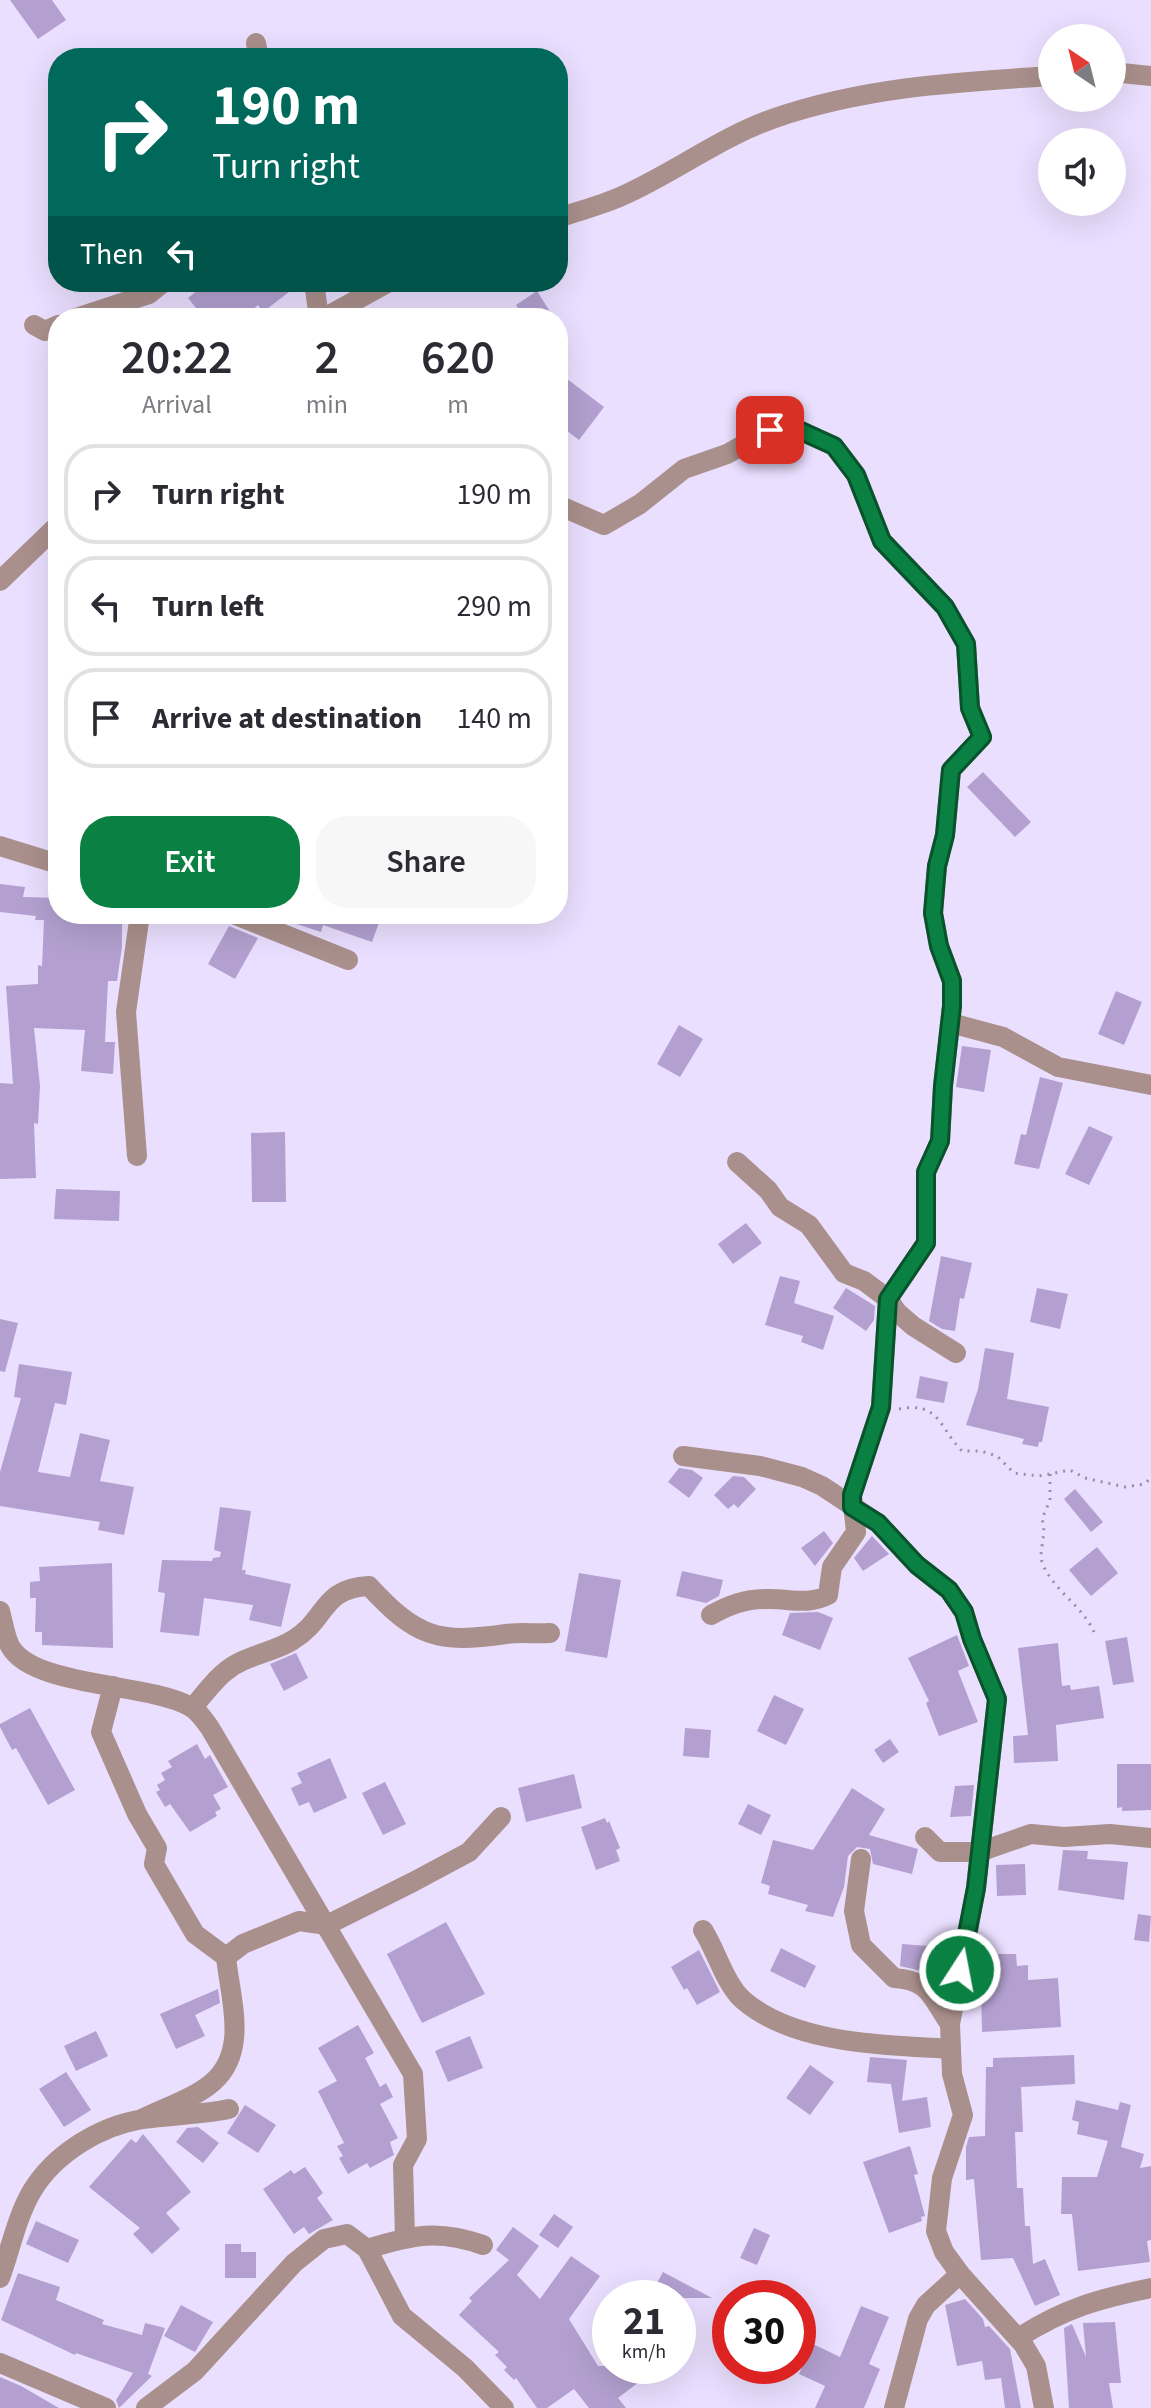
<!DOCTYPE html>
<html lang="en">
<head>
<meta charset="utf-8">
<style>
	body { margin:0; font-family:"Source Sans 3",sans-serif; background:#f7f7f7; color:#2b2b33; height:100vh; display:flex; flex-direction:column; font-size:30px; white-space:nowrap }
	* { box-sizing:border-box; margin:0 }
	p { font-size:26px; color:#7c7c81 }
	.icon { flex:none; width:44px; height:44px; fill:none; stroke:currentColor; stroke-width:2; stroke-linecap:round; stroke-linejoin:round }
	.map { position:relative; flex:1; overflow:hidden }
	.panel { position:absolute; left:48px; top:308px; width:520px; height:616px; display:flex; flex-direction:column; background:#fff; border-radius:32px; box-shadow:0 8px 32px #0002 }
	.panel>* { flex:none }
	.top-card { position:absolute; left:48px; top:48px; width:520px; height:244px; border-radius:32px; box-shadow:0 8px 32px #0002; background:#00695c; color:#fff; overflow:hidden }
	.needle { width:52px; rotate:325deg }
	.tools { position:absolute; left:1038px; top:24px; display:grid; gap:16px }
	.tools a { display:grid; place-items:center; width:88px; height:88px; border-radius:50%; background:#fff; box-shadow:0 8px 32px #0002; font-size:40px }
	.speed { position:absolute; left:592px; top:2280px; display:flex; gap:16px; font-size:40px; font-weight:700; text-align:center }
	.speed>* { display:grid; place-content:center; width:104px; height:104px; border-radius:50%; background:#fff; box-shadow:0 8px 32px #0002; line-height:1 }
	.speed small { font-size:20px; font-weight:400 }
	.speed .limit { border:12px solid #d22; background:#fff; color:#111 }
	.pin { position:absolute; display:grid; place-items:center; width:68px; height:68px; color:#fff; margin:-34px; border-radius:16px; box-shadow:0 4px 12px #0006 }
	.me { position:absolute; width:88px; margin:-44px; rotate:11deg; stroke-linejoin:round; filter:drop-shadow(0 0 6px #0008) }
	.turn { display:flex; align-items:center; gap:28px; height:168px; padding:0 32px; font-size:36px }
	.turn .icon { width:104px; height:104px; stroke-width:2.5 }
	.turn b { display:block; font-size:56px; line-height:68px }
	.then { display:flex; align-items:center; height:76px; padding:0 32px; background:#0003; gap:16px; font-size:30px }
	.eta { display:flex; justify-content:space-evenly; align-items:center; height:136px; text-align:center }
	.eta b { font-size:48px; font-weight:600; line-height:56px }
	.action { display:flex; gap:16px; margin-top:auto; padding:16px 32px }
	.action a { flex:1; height:92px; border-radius:32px; background:#0b8043; color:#fff; font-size:32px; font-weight:600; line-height:92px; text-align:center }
	.action a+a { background:#f7f7f7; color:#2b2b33 }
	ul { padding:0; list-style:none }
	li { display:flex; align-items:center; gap:24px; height:100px; margin:0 16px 12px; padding:0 16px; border:4px solid #e1e1e2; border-radius:32px }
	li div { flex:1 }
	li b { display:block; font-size:30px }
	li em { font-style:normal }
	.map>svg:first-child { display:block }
	.building { fill:#b3a0d0 }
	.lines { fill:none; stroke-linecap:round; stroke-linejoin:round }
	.path { stroke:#968ea5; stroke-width:3; stroke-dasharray:2 6; stroke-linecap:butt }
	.minor { stroke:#aa908c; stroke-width:20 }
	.route-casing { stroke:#07532c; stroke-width:20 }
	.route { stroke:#0b8043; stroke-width:14 }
</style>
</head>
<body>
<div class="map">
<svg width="1151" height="2408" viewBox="0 0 1151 2408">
	<rect width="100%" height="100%" fill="#ebdfff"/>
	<g class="building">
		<polygon points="10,0 52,0 66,20 38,39"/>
		<polygon points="208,282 282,282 289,292 263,312 258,305 243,318 204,318 188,298"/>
		<polygon points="537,291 554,318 524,318 516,305"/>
		<polygon points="558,372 604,407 579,440 558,424"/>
		<polygon points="983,772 1031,822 1015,837 967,787"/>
		<polygon points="0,884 25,887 23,897 58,898 58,914 122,914 122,947 117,981 108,981 105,1042 115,1042 113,1074 81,1071 85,1030 34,1028 40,1086 38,1124 34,1123 36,1178 0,1179 0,1083 13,1084 6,986 38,984 38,965 42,966 44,920 35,920 36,916 0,912"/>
		<polygon points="276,914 382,914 372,942 323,925 321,932 281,919"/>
		<polygon points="229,926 258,938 235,979 208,964"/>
		<polygon points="1116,991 1142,1002 1124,1045 1098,1034"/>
		<polygon points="679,1025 703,1039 680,1077 657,1064"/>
		<polygon points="962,1046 991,1050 984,1092 956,1087"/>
		<polygon points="1040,1077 1063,1083 1039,1169 1014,1164 1021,1134 1026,1135"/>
		<polygon points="1089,1126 1113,1137 1089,1185 1065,1174"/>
		<polygon points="285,1132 286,1202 252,1202 251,1133"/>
		<polygon points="56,1189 120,1191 119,1221 54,1219"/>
		<polygon points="746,1223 762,1243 733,1264 718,1244"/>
		<polygon points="941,1256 972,1263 964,1299 960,1298 955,1331 942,1329 929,1321"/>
		<polygon points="780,1276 800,1281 794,1303 834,1316 823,1350 801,1342 803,1336 765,1325"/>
		<polygon points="846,1288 875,1306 874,1320 866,1331 833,1308"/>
		<polygon points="1037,1288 1068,1294 1060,1329 1030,1322"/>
		<polygon points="0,1319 18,1323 5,1372 0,1371"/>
		<polygon points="985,1348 1014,1353 1007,1399 1049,1407 1042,1442 1039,1442 1038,1447 1022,1444 1024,1439 966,1425 978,1389"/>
		<polygon points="19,1364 72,1372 66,1405 55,1403 38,1472 70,1477 80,1433 110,1440 100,1481 134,1487 124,1535 98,1530 100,1522 0,1506 0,1472 21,1398 14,1397"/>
		<polygon points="920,1376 948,1382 944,1403 916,1398"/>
		<polygon points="679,1468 692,1470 703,1478 689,1498 668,1482"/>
		<polygon points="733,1476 744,1477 756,1489 738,1508 734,1504 728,1509 714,1495"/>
		<polygon points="1075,1489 1103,1522 1091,1532 1064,1499"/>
		<polygon points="220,1507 251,1511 242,1570 246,1570 245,1574 291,1584 281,1627 249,1620 253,1605 204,1598 199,1636 160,1632 165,1593 158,1592 162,1560 212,1561 213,1558 220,1557 221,1552 214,1550"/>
		<polygon points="824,1531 833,1543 815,1566 801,1548"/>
		<polygon points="872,1536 889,1554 863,1571 854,1558"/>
		<polygon points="1097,1547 1118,1573 1091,1596 1069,1570"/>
		<polygon points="112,1563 113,1648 42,1645 42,1632 35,1632 36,1598 30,1598 30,1582 40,1581 39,1567"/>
		<polygon points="682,1571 723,1580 719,1596 706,1603 676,1596"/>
		<polygon points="579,1573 621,1580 607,1658 565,1651"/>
		<polygon points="818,1612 833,1618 820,1650 782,1635 790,1613"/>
		<polygon points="957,1635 969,1666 958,1671 978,1722 939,1736 926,1703 929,1701 908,1658"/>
		<polygon points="1127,1637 1134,1682 1113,1685 1105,1641"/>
		<polygon points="1058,1643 1062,1686 1070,1685 1071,1690 1099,1686 1104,1718 1056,1725 1058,1761 1014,1763 1013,1736 1028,1735 1018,1648"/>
		<polygon points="296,1653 308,1678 284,1691 270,1664"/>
		<polygon points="774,1695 804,1709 786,1745 757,1731"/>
		<polygon points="30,1708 75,1790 48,1805 16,1748 12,1750 0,1727 0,1724"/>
		<polygon points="685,1728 711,1730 709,1758 683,1756"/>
		<polygon points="890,1739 899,1752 883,1763 874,1750"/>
		<polygon points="197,1744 205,1759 210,1755 228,1787 213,1795 221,1809 215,1812 217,1816 190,1832 170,1804 165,1807 156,1792 160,1790 157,1785 165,1780 161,1773 172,1767 168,1761"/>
		<polygon points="330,1758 347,1798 314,1813 309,1802 299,1806 291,1788 302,1783 297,1773"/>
		<polygon points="1117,1764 1151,1764 1151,1810 1122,1811 1122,1807 1117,1808"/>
		<polygon points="574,1774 582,1808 526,1822 518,1788"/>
		<polygon points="385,1782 406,1824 383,1835 362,1793"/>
		<polygon points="974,1785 971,1816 950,1817 955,1786"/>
		<polygon points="852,1788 885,1809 869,1835 918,1849 912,1874 873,1864 870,1849 857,1847 848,1856 844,1887 833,1917 805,1911 808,1905 768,1894 770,1886 761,1883 773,1840 813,1850"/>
		<polygon points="748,1804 771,1815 761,1835 738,1824"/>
		<polygon points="605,1818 607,1823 609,1821 620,1848 616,1850 620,1861 596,1870 581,1827"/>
		<polygon points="1063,1850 1088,1851 1087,1859 1128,1862 1124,1900 1058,1890"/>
		<polygon points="1025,1864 1026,1895 997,1896 996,1865"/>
		<polygon points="1138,1914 1151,1916 1149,1942 1134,1940"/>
		<polygon points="446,1922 485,1994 422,2023 387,1954"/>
		<polygon points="902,1944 940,1947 938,1975 900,1966"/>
		<polygon points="781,1948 816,1966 805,1988 770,1971"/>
		<polygon points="699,1950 720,1992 697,2005 687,1988 684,1990 671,1967"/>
		<polygon points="980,1954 1016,1954 1017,1966 1028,1965 1028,1980 1058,1978 1061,2027 982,2032"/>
		<polygon points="218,1989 220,2003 195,2015 205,2036 176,2049 160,2014"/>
		<polygon points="358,2025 374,2053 365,2058 380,2087 386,2083 393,2097 380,2104 398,2138 390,2142 394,2155 370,2168 367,2163 348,2174 339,2158 343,2156 337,2146 344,2143 318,2091 337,2081 318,2048"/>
		<polygon points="96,2031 108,2056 76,2071 64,2046"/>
		<polygon points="470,2036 483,2068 448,2082 435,2051"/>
		<polygon points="1074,2055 1075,2084 1021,2087 1023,2132 1015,2132 1017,2188 1023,2188 1025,2226 1030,2226 1033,2264 1045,2259 1060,2295 1035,2306 1013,2258 981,2260 974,2179 966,2180 966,2147 969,2137 985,2136 986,2067 993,2067 993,2058"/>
		<polygon points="870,2057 907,2060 902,2101 927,2097 931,2127 899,2133 891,2084 867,2082"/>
		<polygon points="810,2065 834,2082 810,2115 786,2098"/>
		<polygon points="66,2072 91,2110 64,2127 39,2089"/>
		<polygon points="1076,2100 1118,2110 1120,2102 1131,2105 1121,2147 1144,2154 1140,2168 1151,2166 1151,2240 1147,2241 1150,2262 1078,2271 1072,2214 1061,2214 1062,2177 1097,2177 1108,2141 1077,2134 1079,2122 1072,2120"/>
		<polygon points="245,2105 276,2125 258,2153 227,2133"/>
		<polygon points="198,2127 219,2143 203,2163 176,2142 187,2128"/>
		<polygon points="143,2134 191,2192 166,2213 180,2229 152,2254 133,2234 140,2228 89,2187 131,2139 136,2143"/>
		<polygon points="910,2146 918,2174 914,2175 925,2216 921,2217 922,2221 889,2233 863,2162"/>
		<polygon points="305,2167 323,2193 317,2198 333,2220 309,2234 304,2227 294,2234 263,2189 291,2170 294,2174"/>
		<polygon points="554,2214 573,2227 558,2248 539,2235"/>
		<polygon points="36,2221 79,2240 68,2263 26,2244"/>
		<polygon points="513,2227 539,2246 517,2275 540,2299 571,2256 600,2276 569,2319 598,2366 660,2366 618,2398 626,2408 589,2408 574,2389 547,2408 537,2408 516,2378 514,2380 504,2370 507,2367 495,2355 499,2352 459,2315 472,2301 469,2298 509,2260 496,2250"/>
		<polygon points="754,2228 770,2235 757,2265 740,2258"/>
		<polygon points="225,2244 241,2244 241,2252 256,2252 256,2278 225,2278"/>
		<polygon points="663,2272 712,2298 649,2298"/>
		<polygon points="18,2273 60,2287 56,2300 104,2320 102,2324 142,2335 145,2323 165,2328 148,2374 152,2376 119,2408 116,2400 133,2373 76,2353 75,2355 1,2320"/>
		<polygon points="965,2299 983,2319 985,2327 989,2326 1010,2349 1021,2408 1005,2408 1001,2378 985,2380 982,2361 957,2366 945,2305"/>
		<polygon points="181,2305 213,2322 195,2352 164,2336"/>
		<polygon points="861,2306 889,2317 869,2364 880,2369 864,2408 815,2408 825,2386 799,2374 813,2344 840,2357"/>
		<polygon points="1115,2322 1121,2383 1109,2383 1113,2408 1069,2408 1064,2328 1072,2324 1086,2357 1083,2323"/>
		<polygon points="0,2377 21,2386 59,2408 0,2408"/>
	</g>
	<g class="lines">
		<g class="path">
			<path d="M899 1409C940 1401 939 1428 962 1451H981L997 1456 1014 1473 1039 1476 1070 1470 1085 1478 1125 1487 1144 1484 1151 1478"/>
			<path d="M1050 1474V1500L1042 1519C1048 1537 1036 1552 1044 1567 1056 1592 1083 1607 1094 1632"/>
		</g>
		<g class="minor">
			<polyline points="256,43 259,58"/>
			<polyline points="1112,72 1151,76"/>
			<path d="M558 218C579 211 602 205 622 196 674 173 720 137 775 118 865 87 957 82 1052 76"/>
			<polyline points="314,282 319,318"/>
			<polyline points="76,318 149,294 164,282"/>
			<polyline points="324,318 389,282"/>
			<polyline points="34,325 45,331 58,325"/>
			<path d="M558 505 604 525 640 504 684 469 727 454 770 430 790 426 834 446 856 475 882 541 945 607 966 644 970 708 982 737 951 770 945 835 937 866 933 913 939 946 952 981V1006L943 1086 940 1141 926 1172V1243L888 1299 881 1407 852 1495 856 1532 832 1567 828 1595C807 1606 788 1598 766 1599 745 1599 729 1605 711 1615"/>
			<polyline points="0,581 58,525"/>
			<polyline points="0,846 58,864"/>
			<polyline points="233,914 348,960"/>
			<polyline points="951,1023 1003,1037 1058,1067 1151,1085"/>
			<polyline points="137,1156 126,1012 140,914"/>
			<polyline points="737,1162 768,1190 780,1207 809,1225 844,1273 864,1281 888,1299 897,1312 913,1326 956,1353"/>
			<polyline points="683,1456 760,1466 802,1477 822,1486 878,1523 917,1565 949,1590 964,1612 972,1639 997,1699 976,1888 950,2024 952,2074 963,2115 942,2178 936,2231 944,2252 960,2274 1023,2344 1036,2366 1044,2408"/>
			<path d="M0 1611C3 1622 5 1636 10 1646 32 1687 147 1683 189 1706 198 1710 204 1720 210 1728L413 2074 417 2139 403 2165 405 2237"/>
			<polyline points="113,1686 101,1732 137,1814 157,1848 154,1864 195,1934 226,1957"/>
			<path d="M193 1707C203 1696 214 1680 226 1671 245 1655 273 1653 293 1640 327 1620 321 1588 369 1586 416 1637 437 1644 506 1634 521 1632 536 1634 550 1633"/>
			<polyline points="925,1837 940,1852 979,1852 1031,1834 1064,1837 1110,1834 1151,1838"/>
			<path d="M861 1859 854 1911 861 1945 894 1978C930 1980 931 1997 950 2024"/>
			<path d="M703 1930C716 1950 725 1984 743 2000 795 2045 887 2045 951 2049"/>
			<path d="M142 2119C164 2108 195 2098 213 2082 249 2050 230 1998 226 1957L243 1944 299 1921 327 1925 413 1882 469 1852 501 1817"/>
			<path d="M367 2249C413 2235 438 2229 483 2245"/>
			<path d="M0 2278C10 2251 17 2216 32 2191 55 2153 100 2126 143 2119 171 2115 200 2115 229 2109"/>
			<path d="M1018 2338C1065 2308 1098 2299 1151 2288"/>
			<polyline points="0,2363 106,2408"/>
			<polyline points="146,2408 195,2371 294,2263 324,2239 347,2234 367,2249 402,2316 465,2368 504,2408"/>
			<polyline points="894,2408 918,2319 926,2305 960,2274"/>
		</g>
	</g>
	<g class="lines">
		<g class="route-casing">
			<polyline id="route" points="770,430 790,426 834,446 856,475 882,541 945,607 966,644 970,708 982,737 951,770 945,835 937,866 933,913 939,946 952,981 952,1006 943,1086 940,1141 926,1172 926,1243 888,1299 881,1407 852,1495 852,1507 878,1523 917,1565 949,1590 964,1612 972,1639 997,1699 976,1888 960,1970"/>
		</g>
		<use href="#route" class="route"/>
	</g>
</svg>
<div class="tools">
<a><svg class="needle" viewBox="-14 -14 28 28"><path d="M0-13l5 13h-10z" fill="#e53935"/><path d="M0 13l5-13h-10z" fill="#7c7c81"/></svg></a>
<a><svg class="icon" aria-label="sound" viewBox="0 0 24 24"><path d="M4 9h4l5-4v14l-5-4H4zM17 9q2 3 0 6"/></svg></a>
</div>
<div class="speed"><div>21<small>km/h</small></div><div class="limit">30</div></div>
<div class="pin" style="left:770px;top:430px;background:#d93025"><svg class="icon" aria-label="arrive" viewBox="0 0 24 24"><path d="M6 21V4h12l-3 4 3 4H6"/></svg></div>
<svg class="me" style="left:960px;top:1970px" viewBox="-20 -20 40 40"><circle r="17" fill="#0b8043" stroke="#fff" stroke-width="3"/><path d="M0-11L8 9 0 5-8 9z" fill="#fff"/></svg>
<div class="top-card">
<div class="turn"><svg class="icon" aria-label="right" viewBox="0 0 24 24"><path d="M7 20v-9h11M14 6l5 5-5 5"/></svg><div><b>190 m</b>Turn right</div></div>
<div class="then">Then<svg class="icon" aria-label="left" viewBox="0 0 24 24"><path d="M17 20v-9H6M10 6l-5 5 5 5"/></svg></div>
</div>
<section class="panel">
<div class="eta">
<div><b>20:22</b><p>Arrival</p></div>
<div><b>2</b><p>min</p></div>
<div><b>620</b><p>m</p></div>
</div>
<ul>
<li><svg class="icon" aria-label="right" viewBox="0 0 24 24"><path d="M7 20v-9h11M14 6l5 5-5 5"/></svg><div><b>Turn right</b></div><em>190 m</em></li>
<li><svg class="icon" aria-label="left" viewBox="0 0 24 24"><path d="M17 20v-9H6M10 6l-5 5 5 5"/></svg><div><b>Turn left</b></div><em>290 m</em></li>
<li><svg class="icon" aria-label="arrive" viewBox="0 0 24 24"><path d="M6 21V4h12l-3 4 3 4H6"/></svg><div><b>Arrive at destination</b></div><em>140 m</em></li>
</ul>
<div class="action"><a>Exit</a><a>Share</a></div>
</section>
</div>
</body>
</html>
